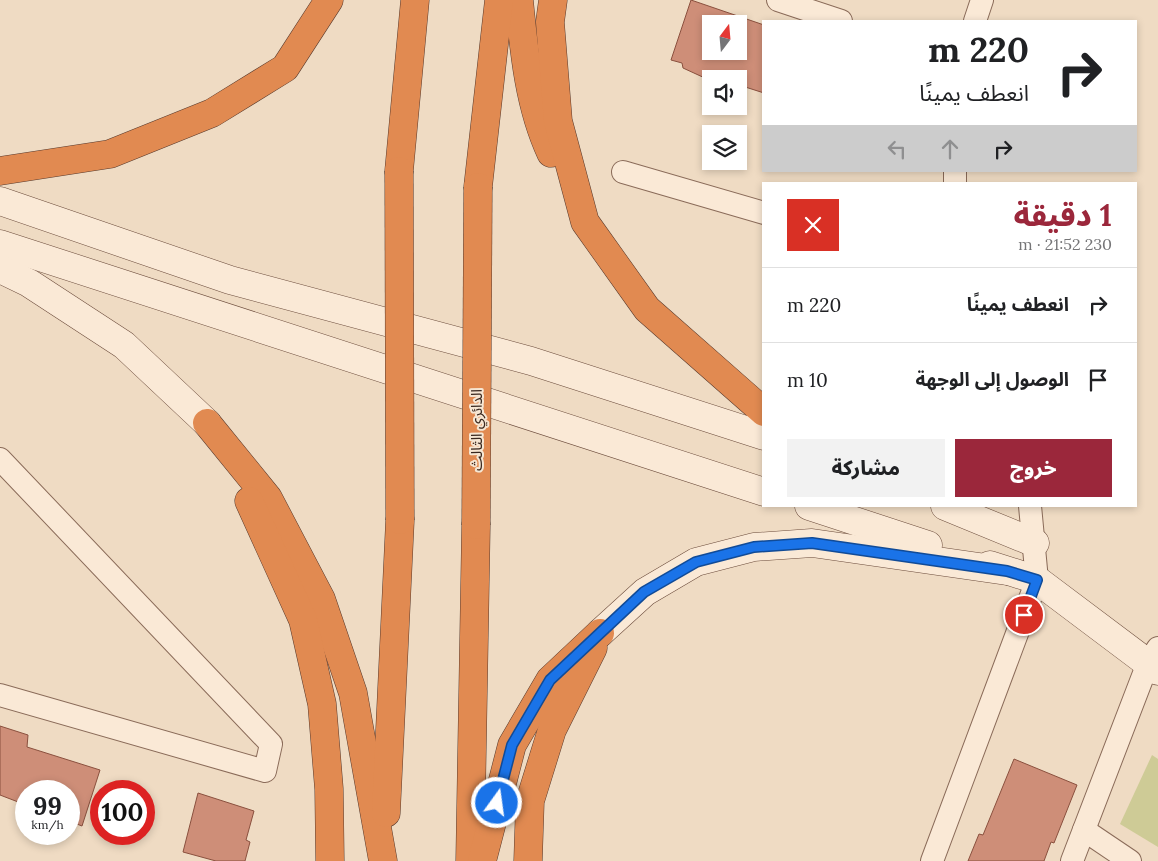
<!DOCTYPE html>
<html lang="ar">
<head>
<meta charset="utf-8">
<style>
	body { margin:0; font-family:Lora,"Noto Sans Arabic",serif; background:#f2f2f2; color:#202124; direction:rtl; height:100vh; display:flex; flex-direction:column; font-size:19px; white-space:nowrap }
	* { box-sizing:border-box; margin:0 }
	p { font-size:16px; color:#757577 }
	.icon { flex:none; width:28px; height:28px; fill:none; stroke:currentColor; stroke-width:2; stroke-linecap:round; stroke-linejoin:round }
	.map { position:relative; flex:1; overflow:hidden; direction:ltr }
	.drawer { position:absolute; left:762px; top:182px; width:375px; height:325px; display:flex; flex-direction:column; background:#fff; border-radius:0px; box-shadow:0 2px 8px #0003; direction:rtl }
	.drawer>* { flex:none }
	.hud { position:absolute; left:762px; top:20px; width:375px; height:152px; border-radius:0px; box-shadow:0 2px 8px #0003; direction:rtl; background:#fff; color:#202124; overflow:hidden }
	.needle { width:32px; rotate:16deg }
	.fabs { position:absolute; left:702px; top:15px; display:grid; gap:10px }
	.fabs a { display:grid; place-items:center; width:45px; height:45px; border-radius:0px; background:#fff; box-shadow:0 2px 8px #0003; font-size:25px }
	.speed { position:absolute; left:15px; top:780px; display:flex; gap:10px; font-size:25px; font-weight:700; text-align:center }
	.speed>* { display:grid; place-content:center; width:65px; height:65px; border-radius:50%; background:#fff; box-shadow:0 2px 8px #0003; line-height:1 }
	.speed small { font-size:12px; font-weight:400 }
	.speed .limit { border:8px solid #d22; background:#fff; color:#111 }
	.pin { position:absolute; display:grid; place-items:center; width:42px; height:42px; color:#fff; margin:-21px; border:2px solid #fff; border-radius:50%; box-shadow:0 1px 5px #0007 }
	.me { position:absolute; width:55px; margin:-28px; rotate:14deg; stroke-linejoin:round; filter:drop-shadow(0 0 4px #0008) }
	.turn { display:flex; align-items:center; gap:18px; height:105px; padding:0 25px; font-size:22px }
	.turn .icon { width:65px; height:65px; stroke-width:2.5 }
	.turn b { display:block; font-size:35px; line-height:42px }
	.lanes { display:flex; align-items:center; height:48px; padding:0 25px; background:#0003; justify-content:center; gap:25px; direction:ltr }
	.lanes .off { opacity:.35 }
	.round { display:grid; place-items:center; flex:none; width:52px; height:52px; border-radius:0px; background:#f2f2f2 }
	.head { display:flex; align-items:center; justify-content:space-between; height:85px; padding:0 25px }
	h1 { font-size:30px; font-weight:800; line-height:38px; color:#9b273b }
	.primary-button { display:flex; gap:10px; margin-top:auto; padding:10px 25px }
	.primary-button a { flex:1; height:58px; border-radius:0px; background:#9b273b; color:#fff; font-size:20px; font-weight:800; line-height:58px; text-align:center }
	.primary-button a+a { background:#f2f2f2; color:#202124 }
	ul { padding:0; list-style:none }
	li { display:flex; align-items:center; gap:15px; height:75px; padding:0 25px; border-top:1px solid #e0e0e0 }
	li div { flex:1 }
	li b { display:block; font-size:19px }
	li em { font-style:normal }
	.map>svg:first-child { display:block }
	.green { fill:#cecb96 }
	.building { fill:#ce8e78; stroke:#8a503e; fill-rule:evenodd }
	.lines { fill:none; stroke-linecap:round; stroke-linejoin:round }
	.street-casing { stroke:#8a6b59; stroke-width:24 }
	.secondary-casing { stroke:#6c4c3c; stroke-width:29 }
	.highway-casing { stroke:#583a2d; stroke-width:29 }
	.street { stroke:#fae9d6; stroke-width:22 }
	.secondary { stroke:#fae9d6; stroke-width:28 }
	.highway { stroke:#e18a51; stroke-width:28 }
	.highway-bridge-casing { stroke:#583a2d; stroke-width:29; stroke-linecap:butt }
	.highway-bridge { stroke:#e18a51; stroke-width:28 }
	.route-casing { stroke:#114b97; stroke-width:12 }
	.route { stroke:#1a73e8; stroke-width:9 }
	.labels { text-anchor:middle; stroke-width:4; stroke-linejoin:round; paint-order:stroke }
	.street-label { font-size:15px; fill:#39271e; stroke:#f6e6d3 }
</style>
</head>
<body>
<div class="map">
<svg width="1158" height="861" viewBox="0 0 1158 861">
	<rect width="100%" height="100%" fill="#efdbc3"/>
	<polygon class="green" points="1152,755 1158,759 1158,847 1120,824"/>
	<g class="building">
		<path d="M691 0 764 25V93L739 85V79H707L683 68 682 63 671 60ZM711 24H739V51H711Z"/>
		<polygon points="0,726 28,735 27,747 100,770 82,826 69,821 69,791 26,791 26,805 0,795"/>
		<polygon points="1014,759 1077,785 1054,843 1051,842 1044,861 968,861 979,834 983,835"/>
		<polygon points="198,793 254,811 246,840 250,842 245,861 216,861 183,852"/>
	</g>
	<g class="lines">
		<g class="street-casing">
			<g id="street">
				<polyline points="778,0 841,21"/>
				<polyline points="975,21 982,0"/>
				<polyline points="623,172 764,213"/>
				<polyline points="955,184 955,171"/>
				<polyline points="0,459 271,744 265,771 0,695"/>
				<polyline points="1084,830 1130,861"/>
				<polyline points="932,861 1037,580 1030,506"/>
				<polyline points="1072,861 1148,663 1158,648"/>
			</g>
		</g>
		<g class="secondary-casing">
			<g id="secondary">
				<polyline points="0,201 230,280 531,361 764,436"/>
				<polyline points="0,244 764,492"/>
				<polyline points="0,269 29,283 124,345 207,423"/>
				<polyline points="809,506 928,545"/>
				<polyline points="945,506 1035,543"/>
				<polyline points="990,565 1037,580 1158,671"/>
				<polyline points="600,633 645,592 696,562 754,547 812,543 1007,571"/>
			</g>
		</g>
		<g class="highway-casing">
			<g id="highway">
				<path d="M519 0C524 51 529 106 551 153"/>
				<polyline points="553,0 550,22 558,121 585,222 647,309 764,412"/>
				<polyline points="0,171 110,154 212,113 285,68 329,0"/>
				<polyline points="399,171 415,0"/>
				<polyline points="478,187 499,0"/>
				<polyline points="207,423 268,498 321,599 353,693 383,861"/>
				<polyline points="249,501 303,620 322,704 329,789 330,861"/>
				<polyline points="386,813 400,520"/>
				<polyline points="470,861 476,525"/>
				<polyline points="482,861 512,745 550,680 600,633"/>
				<polyline points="528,861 530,801 552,730 593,648"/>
			</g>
		</g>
		<use href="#street" class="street"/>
		<use href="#secondary" class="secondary"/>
		<use href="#highway" class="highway"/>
		<g class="highway-bridge-casing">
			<g id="highway-bridge">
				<polyline points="399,171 400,520"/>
				<polyline points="476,525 478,187"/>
			</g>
		</g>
		<use href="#highway-bridge" class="highway-bridge"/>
	</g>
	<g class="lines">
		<g class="route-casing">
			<polyline id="route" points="497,803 512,745 550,680 644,592 696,562 754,547 812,543 1007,571 1037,580 1024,615"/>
		</g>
		<use href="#route" class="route"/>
	</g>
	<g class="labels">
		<g class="street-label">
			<text transform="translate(477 430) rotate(-90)" y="5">الدائري الثالث</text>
		</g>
	</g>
</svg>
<div class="fabs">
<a><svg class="needle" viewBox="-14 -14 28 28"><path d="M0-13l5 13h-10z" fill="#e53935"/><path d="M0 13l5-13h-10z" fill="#757577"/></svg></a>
<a><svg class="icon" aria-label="sound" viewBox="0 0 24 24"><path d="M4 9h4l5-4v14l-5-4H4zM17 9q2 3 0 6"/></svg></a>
<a><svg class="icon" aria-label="layers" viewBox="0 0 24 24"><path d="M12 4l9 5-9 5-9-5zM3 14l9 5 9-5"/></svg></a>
</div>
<div class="speed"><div>99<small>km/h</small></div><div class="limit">100</div></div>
<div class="pin" style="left:1024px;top:615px;background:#d93025"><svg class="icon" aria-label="arrive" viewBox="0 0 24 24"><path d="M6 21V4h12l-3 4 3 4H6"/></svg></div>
<svg class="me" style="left:497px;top:803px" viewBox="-20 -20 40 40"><circle r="17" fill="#1a73e8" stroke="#fff" stroke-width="3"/><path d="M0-11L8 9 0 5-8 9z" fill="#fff"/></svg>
<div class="hud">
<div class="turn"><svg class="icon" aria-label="right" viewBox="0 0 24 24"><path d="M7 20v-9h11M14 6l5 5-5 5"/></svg><div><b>220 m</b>انعطف يمينًا</div></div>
<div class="lanes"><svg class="icon off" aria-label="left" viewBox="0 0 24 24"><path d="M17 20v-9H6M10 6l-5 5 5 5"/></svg><svg class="icon off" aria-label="ahead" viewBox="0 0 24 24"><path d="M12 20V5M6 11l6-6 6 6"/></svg><svg class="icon" aria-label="right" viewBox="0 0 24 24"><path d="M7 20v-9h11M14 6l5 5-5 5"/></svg></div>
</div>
<section class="drawer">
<div class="head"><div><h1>1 دقيقة</h1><p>230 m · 21:52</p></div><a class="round" style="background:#d93025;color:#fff"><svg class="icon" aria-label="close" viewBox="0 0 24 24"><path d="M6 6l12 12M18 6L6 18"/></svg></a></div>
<ul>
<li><svg class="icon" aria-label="right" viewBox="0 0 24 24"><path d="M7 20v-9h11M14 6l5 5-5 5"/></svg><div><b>انعطف يمينًا</b></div><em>220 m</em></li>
<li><svg class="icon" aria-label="arrive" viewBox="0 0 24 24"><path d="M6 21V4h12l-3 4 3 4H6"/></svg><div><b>الوصول إلى الوجهة</b></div><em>10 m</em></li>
</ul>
<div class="primary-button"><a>خروج</a><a>مشاركة</a></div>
</section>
</div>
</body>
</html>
